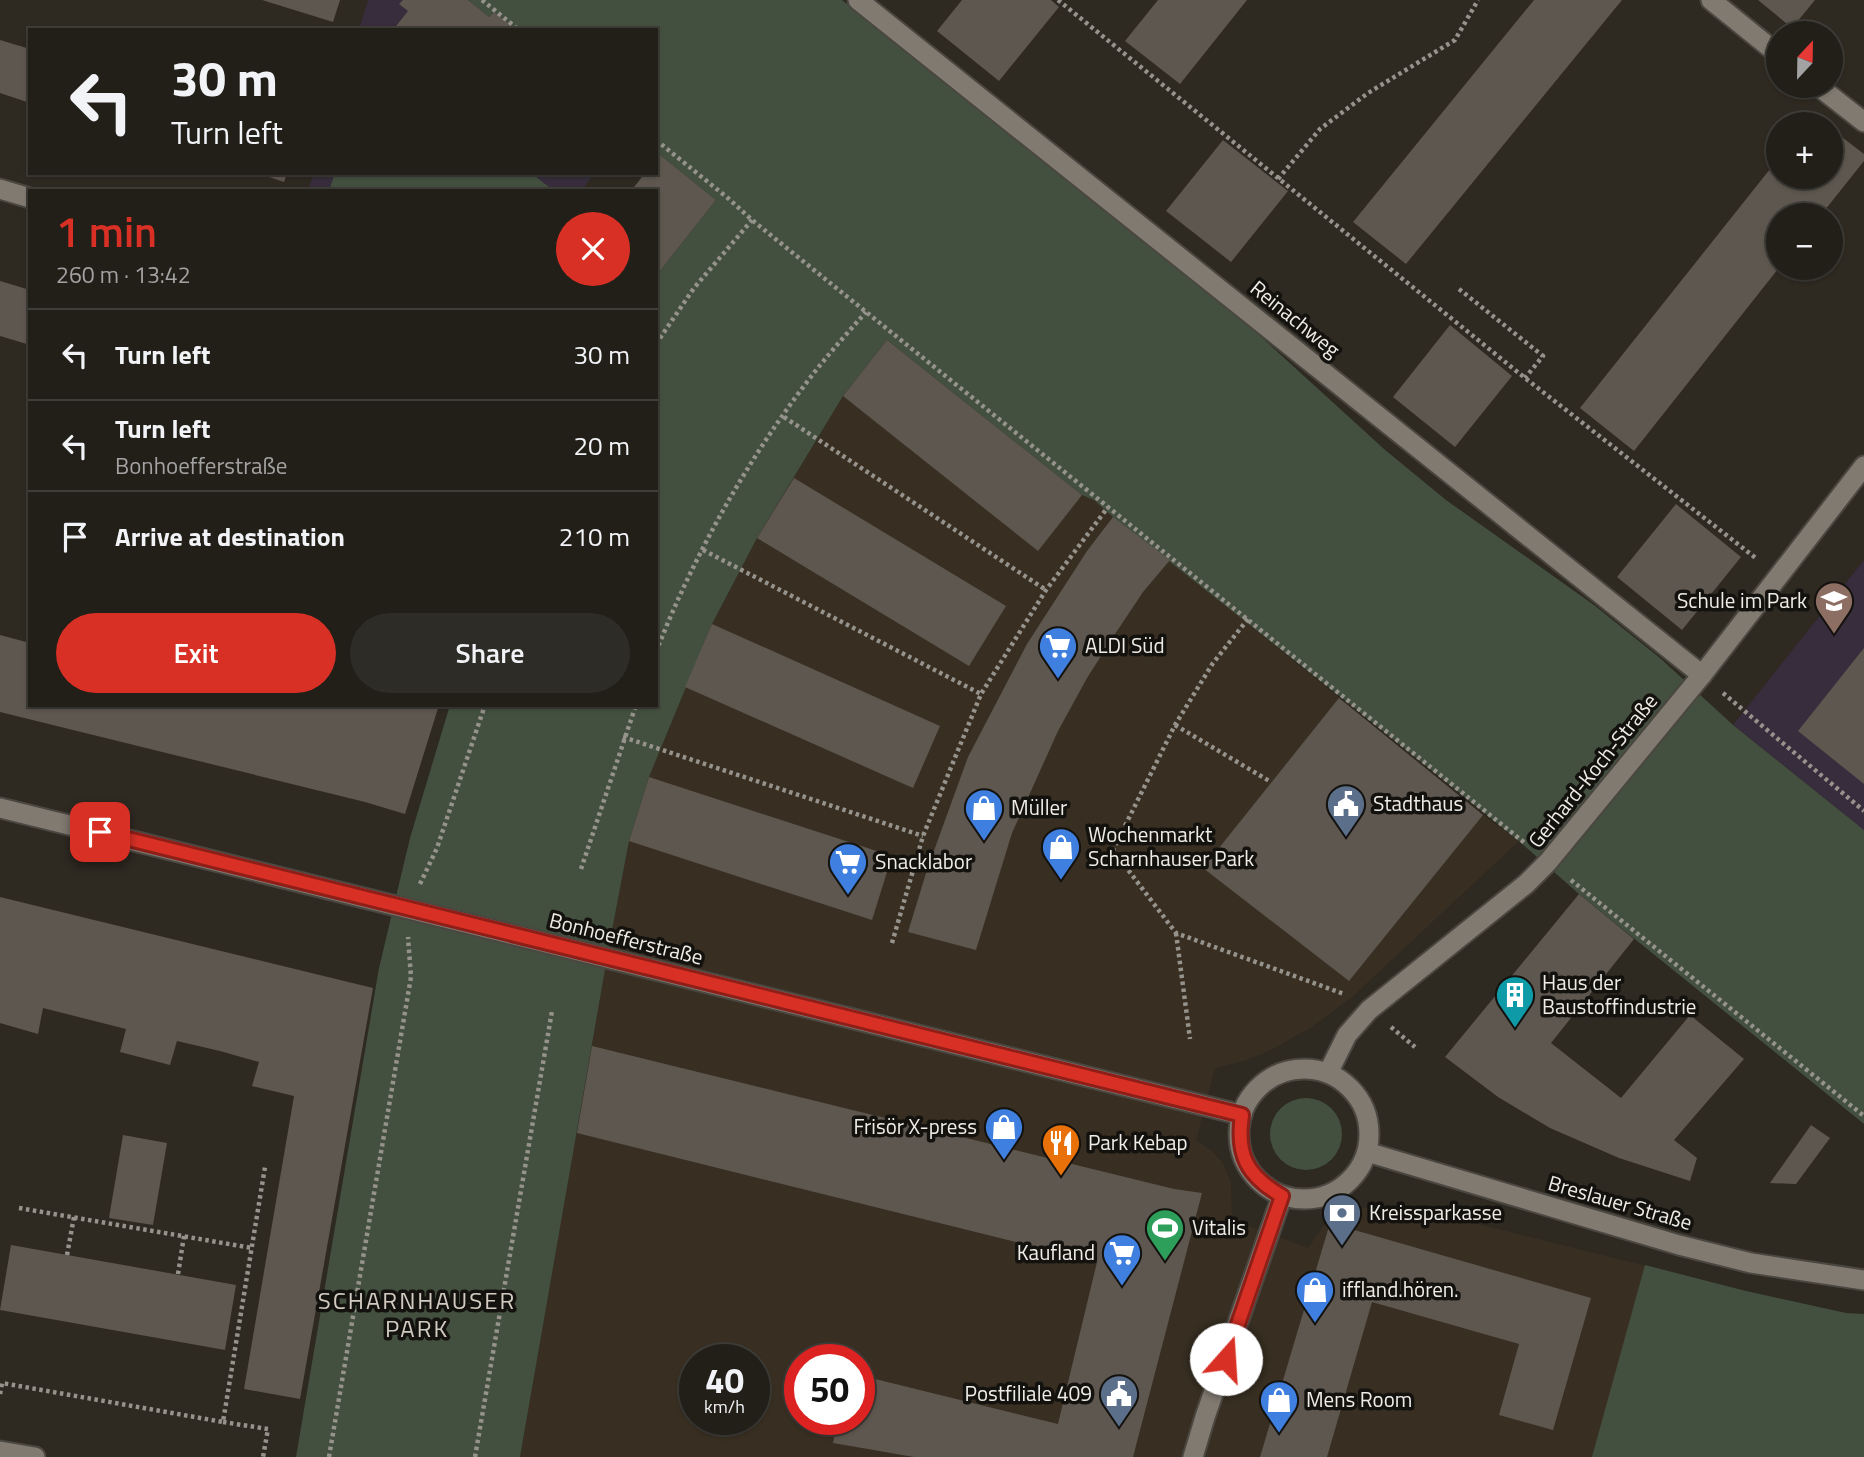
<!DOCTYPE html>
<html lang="en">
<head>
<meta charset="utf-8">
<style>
	body { margin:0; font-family:"Titillium Web",sans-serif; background:#2e2c26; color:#f1f3f6; height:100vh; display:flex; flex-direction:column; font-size:26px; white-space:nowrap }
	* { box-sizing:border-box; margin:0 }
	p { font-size:23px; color:#a2a2a2 }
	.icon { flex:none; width:38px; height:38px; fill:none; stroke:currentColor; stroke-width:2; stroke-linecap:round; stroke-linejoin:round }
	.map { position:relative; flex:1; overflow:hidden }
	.details { position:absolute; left:28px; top:189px; width:630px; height:518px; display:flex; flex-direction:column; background:#221f19; border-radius:0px; box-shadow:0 2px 5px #0004,0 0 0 2px #3f3d38 }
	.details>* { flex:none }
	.hud { position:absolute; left:28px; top:28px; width:630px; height:147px; border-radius:0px; box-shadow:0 2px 5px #0004,0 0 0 2px #3f3d38; background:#221f19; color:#f1f3f6; overflow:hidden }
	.needle { width:46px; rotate:22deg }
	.buttons { position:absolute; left:1766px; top:21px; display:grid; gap:14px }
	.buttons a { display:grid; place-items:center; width:77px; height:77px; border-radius:50%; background:#221f19; box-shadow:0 2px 5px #0004,0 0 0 2px #3f3d38; font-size:35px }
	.speed { position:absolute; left:679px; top:1344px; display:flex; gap:14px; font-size:35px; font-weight:700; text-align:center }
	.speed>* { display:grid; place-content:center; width:91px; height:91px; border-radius:50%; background:#221f19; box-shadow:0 2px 5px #0004,0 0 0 2px #3f3d38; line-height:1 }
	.speed small { font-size:18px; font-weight:400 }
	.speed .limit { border:10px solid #d22; background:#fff; color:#111 }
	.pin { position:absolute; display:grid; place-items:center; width:60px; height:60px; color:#fff; margin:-30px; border-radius:14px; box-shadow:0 4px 10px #0006 }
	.me { position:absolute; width:77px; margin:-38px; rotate:19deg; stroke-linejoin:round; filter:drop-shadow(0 0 5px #0008) }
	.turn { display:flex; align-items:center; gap:24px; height:147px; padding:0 28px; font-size:32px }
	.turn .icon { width:91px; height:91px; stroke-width:2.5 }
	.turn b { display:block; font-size:49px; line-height:60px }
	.round { display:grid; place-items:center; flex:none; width:74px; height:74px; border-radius:37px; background:#2e2c26 }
	.headline { display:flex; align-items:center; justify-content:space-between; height:119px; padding:0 28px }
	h1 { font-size:42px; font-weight:600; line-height:52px; color:#d93025 }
	.action { display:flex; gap:14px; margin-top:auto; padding:14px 28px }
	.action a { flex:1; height:80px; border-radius:42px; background:#d93025; color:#fff; font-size:28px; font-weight:600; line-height:80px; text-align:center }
	.action a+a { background:#2e2c26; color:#f1f3f6 }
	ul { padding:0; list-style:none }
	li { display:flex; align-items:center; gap:21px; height:91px; padding:0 28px; border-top:2px solid #3f3d38 }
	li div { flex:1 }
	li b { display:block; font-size:26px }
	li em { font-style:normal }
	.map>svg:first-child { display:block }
	.built { fill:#382f22; fill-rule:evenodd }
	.education { fill:#372d3c }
	.green { fill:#43503f }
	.building { fill:#5e574f }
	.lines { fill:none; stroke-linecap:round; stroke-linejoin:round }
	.minor-casing { stroke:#4a4640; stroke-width:23 }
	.secondary-casing { stroke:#4a4640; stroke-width:23 }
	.path { stroke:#96928c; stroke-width:4.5; stroke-dasharray:3.5 3.5; stroke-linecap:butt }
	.minor { stroke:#817a71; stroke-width:19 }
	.secondary { stroke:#817a71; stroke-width:19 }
	.route-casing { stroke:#8d1f18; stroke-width:18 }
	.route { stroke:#d93025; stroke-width:12 }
	.labels { text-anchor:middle; stroke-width:7; stroke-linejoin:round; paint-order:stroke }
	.street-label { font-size:21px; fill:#efece7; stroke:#14120f }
	.poi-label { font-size:21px; fill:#efece7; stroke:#14120f; text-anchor:start }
	.quarter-label { font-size:24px; letter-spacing:2px; fill:#d2cbc1; stroke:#14120f }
</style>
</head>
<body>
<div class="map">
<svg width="1864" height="1457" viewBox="0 0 1864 1457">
	<rect width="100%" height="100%" fill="#2e2921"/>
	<path class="built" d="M887 340 1082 495 1094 499 1113 517 1170 560 1483 815 1519 841 1352 997 1310 1028 1269 1051 1244 1061 1215 1068 1196 1140 1212 1151 1223 1163 1231 1183 1232 1220 1308 1248 1324 1225 1348 1210 1382 1206 1430 1212 1666 1271 1614 1457H520L610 941 629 841 649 777 712 624 757 538 843 396ZM695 1360H754V1419H695ZM800 1360H859V1419H800Z"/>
	<g class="education">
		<polygon points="368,0 468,0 490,17 494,12 515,30 359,30"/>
		<polygon points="314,173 595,173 581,191 308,191"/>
		<polygon points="1864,560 1864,830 1733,725"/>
	</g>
	<g class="green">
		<polygon points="468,0 842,0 1223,302 1384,449 1446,500 1594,605 1660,658 1733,725 1864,830 1864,1124 1579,894 1519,841 1341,697 1113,517 1094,500 1082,495 887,340 843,396 757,538 712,624 649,777 629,841 610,941 520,1457 296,1457 379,968 410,838 450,705 656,705 656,276 716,200 656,152 656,30 515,30 494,12 489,17"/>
		<polygon points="335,173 531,173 554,191 329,191"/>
		<circle cx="1306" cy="1134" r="36"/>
		<polygon points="1645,1265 1746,1291 1846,1313 1864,1314 1864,1457 1592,1457"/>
	</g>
	<g class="building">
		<polygon points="262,0 340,0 333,22"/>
		<polygon points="403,0 468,0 489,17 494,12 517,30 393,30 408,11 399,4"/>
		<polygon points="962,0 1051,0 1059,7 999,81 937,31"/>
		<polygon points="1158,0 1247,0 1180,84 1125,41"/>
		<polygon points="1534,0 1622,0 1406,264 1353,222"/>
		<polygon points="1758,0 1815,0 1792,28"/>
		<polygon points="0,40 30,49 30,103 0,93"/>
		<polygon points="1813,114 1826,124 1806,124"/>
		<polygon points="1830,128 1864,154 1864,161 1821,215 1778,215 1778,269 1634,451 1580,408 1778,159 1778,177 1830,177"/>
		<polygon points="1223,140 1288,191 1231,262 1166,211"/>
		<polygon points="660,155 716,200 656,276 656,191 631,191 645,173 656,173 656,159"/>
		<polygon points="257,173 287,173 284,182"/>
		<polygon points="0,281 30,290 30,345 0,336"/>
		<polygon points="1450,325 1512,376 1455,447 1393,397"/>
		<polygon points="887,340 1082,495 1038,551 843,396"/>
		<polygon points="794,478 1006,606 969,666 757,538"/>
		<polygon points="1676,504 1741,557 1682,630 1617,577"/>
		<polygon points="1113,517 1170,560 1143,592 1117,631 1087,678 1058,731 1012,833 976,950 908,932 927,870 968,757 1027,644 1087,551"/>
		<polygon points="712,624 940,726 913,788 685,687"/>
		<polygon points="0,635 30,643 30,705 439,705 405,814 365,802 0,712"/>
		<polygon points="1864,648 1864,784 1798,731"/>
		<polygon points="1339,698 1483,815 1349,981 1203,868"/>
		<polygon points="649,777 892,856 872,920 629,841"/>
		<polygon points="1579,894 1634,939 1551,1043 1621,1098 1690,1015 1744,1059 1674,1140 1697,1158 1690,1181 1619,1158 1550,1128 1498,1097 1445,1057"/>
		<polygon points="0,897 373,988 300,1399 244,1389 294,1096 252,1086 259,1062 220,1051 177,1041 170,1065 120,1052 126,1029 43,1008 38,1034 0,1023"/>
		<polygon points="592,1046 1174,1189 1202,1193 1133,1457 914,1457 833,1443 838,1419 859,1419 859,1375 1058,1424 1097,1262 577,1133"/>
		<polygon points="1811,1125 1830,1138 1796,1184 1770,1183"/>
		<polygon points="123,1135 167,1143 153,1225 109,1218"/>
		<polygon points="1330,1223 1591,1298 1553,1430 1499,1415 1519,1344 1372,1302 1327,1457 1260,1457"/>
		<polygon points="11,1245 236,1285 225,1350 0,1310"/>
	</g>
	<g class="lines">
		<g class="minor-casing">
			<g id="minor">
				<polyline points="858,0 1702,675"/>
				<polyline points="1711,0 1778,54"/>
				<polyline points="1818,86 1864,122"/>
				<polyline points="0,189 30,198"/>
				<polyline points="1328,1073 1347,1035 1369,1010 1526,884 1548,862 1702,675 1864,466"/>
				<polyline points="0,1451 35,1457"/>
			</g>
		</g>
		<g class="secondary-casing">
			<g id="secondary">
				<polyline points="0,808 1242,1115"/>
				<circle cx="1304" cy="1134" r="65"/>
				<polyline points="1367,1152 1679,1245 1751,1263 1864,1280"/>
				<polyline points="1193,1457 1205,1417 1282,1196"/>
			</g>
		</g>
		<g class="path">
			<polyline points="482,0 519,30"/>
			<polyline points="1058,0 1525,378 1757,559"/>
			<polyline points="656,140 729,199 752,220 1526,844"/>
			<polyline points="1278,179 1320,129 1368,93 1455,40 1478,0"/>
			<polyline points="1459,289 1543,356 1525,378"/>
			<polyline points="656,344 694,288 752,220"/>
			<polyline points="784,417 1046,590"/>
			<polyline points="703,550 981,694"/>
			<polyline points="1248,619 1213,663 1175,725 1113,850 1176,933 1344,994"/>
			<path d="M656 652C695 552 751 453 817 369 833 349 850 330 866 312"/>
			<polyline points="1723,693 1864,811"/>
			<polyline points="1175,725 1271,782"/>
			<polyline points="623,737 923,836"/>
			<polyline points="581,869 636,705"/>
			<polyline points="1571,880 1864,1116"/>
			<polyline points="420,884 437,848 485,705"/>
			<polyline points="1176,933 1190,1039"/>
			<polyline points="892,943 923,836 981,694 1046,590 1108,507"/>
			<polyline points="1391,1027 1415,1047"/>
			<polyline points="19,1208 252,1248"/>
			<polyline points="67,1255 74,1217"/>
			<polyline points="178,1274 184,1236"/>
			<polyline points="0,1394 2,1383 223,1422 265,1167"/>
			<polyline points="223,1422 268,1429 263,1457"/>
			<polyline points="329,1457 411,977 408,937"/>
			<polyline points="475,1457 552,1011"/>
		</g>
		<use href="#minor" class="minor"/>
		<use href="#secondary" class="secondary"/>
	</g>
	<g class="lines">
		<g class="route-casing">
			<path id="route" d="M100 832 1242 1115C1236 1155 1247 1176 1282 1196L1226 1359"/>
		</g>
		<use href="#route" class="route"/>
	</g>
	<defs>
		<g id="school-pin" transform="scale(2.0125)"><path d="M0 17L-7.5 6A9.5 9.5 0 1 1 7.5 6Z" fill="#8d6e63" stroke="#14120f"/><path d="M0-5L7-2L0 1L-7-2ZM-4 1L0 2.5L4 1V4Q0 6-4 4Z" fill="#fff"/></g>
		<g id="supermarket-pin" transform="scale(2.0125)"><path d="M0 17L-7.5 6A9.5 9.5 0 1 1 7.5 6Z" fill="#3f7fe0" stroke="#14120f"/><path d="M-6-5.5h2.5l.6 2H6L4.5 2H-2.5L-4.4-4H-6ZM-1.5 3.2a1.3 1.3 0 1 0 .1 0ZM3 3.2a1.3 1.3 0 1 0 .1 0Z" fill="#fff"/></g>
		<g id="civic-pin" transform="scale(2.0125)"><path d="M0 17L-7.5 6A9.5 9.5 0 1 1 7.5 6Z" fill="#5c6f8a" stroke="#14120f"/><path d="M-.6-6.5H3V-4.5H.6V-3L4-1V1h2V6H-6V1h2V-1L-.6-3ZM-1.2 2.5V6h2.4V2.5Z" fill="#fff"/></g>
		<g id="shop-pin" transform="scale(2.0125)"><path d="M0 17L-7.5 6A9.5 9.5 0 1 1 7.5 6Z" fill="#3f7fe0" stroke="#14120f"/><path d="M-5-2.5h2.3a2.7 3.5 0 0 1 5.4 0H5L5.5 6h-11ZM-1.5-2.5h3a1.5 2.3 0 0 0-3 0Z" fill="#fff"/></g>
		<g id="building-pin" transform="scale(2.0125)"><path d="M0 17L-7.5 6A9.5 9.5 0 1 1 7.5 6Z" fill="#0f9aa8" stroke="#14120f"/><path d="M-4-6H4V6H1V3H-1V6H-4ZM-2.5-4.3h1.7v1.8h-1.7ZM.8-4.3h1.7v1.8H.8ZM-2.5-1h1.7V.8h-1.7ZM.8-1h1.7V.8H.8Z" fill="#fff"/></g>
		<g id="restaurant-pin" transform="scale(2.0125)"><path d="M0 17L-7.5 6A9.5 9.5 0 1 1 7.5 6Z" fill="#e8710a" stroke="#14120f"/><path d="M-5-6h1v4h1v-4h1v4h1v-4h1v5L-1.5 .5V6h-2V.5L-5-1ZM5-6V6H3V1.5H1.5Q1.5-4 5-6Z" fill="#fff"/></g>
		<g id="bank-pin" transform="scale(2.0125)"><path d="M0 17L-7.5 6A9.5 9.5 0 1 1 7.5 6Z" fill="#5c6f8a" stroke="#14120f"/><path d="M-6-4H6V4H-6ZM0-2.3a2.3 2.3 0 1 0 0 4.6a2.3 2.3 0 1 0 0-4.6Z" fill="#fff"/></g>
		<g id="stadium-pin" transform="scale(2.0125)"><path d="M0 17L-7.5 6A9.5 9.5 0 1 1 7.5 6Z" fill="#2e9e5b" stroke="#14120f"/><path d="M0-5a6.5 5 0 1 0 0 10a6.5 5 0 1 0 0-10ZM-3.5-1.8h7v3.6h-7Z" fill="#fff"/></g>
	</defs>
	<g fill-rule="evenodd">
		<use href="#school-pin" x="1834" y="601"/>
		<use href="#supermarket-pin" x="1058" y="646"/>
		<use href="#civic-pin" x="1346" y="804"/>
		<use href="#shop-pin" x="984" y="808"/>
		<use href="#shop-pin" x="1061" y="847"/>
		<use href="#supermarket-pin" x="848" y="862"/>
		<use href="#building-pin" x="1515" y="995"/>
		<use href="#shop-pin" x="1004" y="1127"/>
		<use href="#restaurant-pin" x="1061" y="1143"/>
		<use href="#bank-pin" x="1342" y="1213"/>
		<use href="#stadium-pin" x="1165" y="1228"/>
		<use href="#supermarket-pin" x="1122" y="1253"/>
		<use href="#shop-pin" x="1315" y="1290"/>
		<use href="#civic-pin" x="1119" y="1394"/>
		<use href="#shop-pin" x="1279" y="1400"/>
	</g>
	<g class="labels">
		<g class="street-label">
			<text transform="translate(1295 319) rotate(39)" y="7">Reinachweg</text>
			<text transform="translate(1593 771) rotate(-51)" y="7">Gerhard-Koch-Straße</text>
			<text transform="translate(626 939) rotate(14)" y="7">Bonhoefferstraße</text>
			<text transform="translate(1620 1203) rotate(16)" y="7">Breslauer Straße</text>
		</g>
		<g class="poi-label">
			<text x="1807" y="608" text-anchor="end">Schule im Park</text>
			<text x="1085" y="653">ALDI Süd</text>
			<text x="1373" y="811">Stadthaus</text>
			<text x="1011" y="815">Müller</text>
			<text x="1088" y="842">Wochenmarkt<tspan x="1088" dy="24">Scharnhauser Park</tspan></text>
			<text x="875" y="869">Snacklabor</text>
			<text x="1542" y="990">Haus der<tspan x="1542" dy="24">Baustoffindustrie</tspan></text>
			<text x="977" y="1134" text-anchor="end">Frisör X-press</text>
			<text x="1088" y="1150">Park Kebap</text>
			<text x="1369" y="1220">Kreissparkasse</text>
			<text x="1192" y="1235">Vitalis</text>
			<text x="1095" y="1260" text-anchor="end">Kaufland</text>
			<text x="1342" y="1297">iffland.hören.</text>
			<text x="1092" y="1401" text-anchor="end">Postfiliale 409</text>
			<text x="1306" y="1407">Mens Room</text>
		</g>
		<g class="quarter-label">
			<text x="417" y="1309">SCHARNHAUSER<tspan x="417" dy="28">PARK</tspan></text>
		</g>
	</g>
</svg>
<div class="buttons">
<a><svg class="needle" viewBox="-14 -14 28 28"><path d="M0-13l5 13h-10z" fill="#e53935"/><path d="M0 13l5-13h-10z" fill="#a2a2a2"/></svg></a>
<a>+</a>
<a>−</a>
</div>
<div class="speed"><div>40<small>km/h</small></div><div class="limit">50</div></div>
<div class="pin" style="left:100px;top:832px;background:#d93025"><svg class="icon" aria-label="arrive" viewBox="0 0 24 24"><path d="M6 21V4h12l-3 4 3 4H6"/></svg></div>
<svg class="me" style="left:1226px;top:1359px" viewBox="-20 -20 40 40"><circle r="19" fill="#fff"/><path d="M0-13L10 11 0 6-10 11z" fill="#d93025"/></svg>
<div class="hud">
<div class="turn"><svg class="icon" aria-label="left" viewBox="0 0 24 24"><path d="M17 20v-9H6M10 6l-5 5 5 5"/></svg><div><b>30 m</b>Turn left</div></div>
</div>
<section class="details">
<div class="headline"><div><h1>1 min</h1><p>260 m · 13:42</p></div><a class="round" style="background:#d93025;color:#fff"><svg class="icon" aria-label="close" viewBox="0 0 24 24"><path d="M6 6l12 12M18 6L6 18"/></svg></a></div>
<ul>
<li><svg class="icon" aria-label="left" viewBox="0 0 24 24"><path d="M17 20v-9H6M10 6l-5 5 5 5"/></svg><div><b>Turn left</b></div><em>30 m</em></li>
<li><svg class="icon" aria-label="left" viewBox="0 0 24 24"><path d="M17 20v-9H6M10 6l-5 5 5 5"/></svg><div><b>Turn left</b><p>Bonhoefferstraße</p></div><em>20 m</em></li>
<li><svg class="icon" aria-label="arrive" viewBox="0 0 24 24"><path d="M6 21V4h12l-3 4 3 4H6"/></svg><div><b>Arrive at destination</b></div><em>210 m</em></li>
</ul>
<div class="action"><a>Exit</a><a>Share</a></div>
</section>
</div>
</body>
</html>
